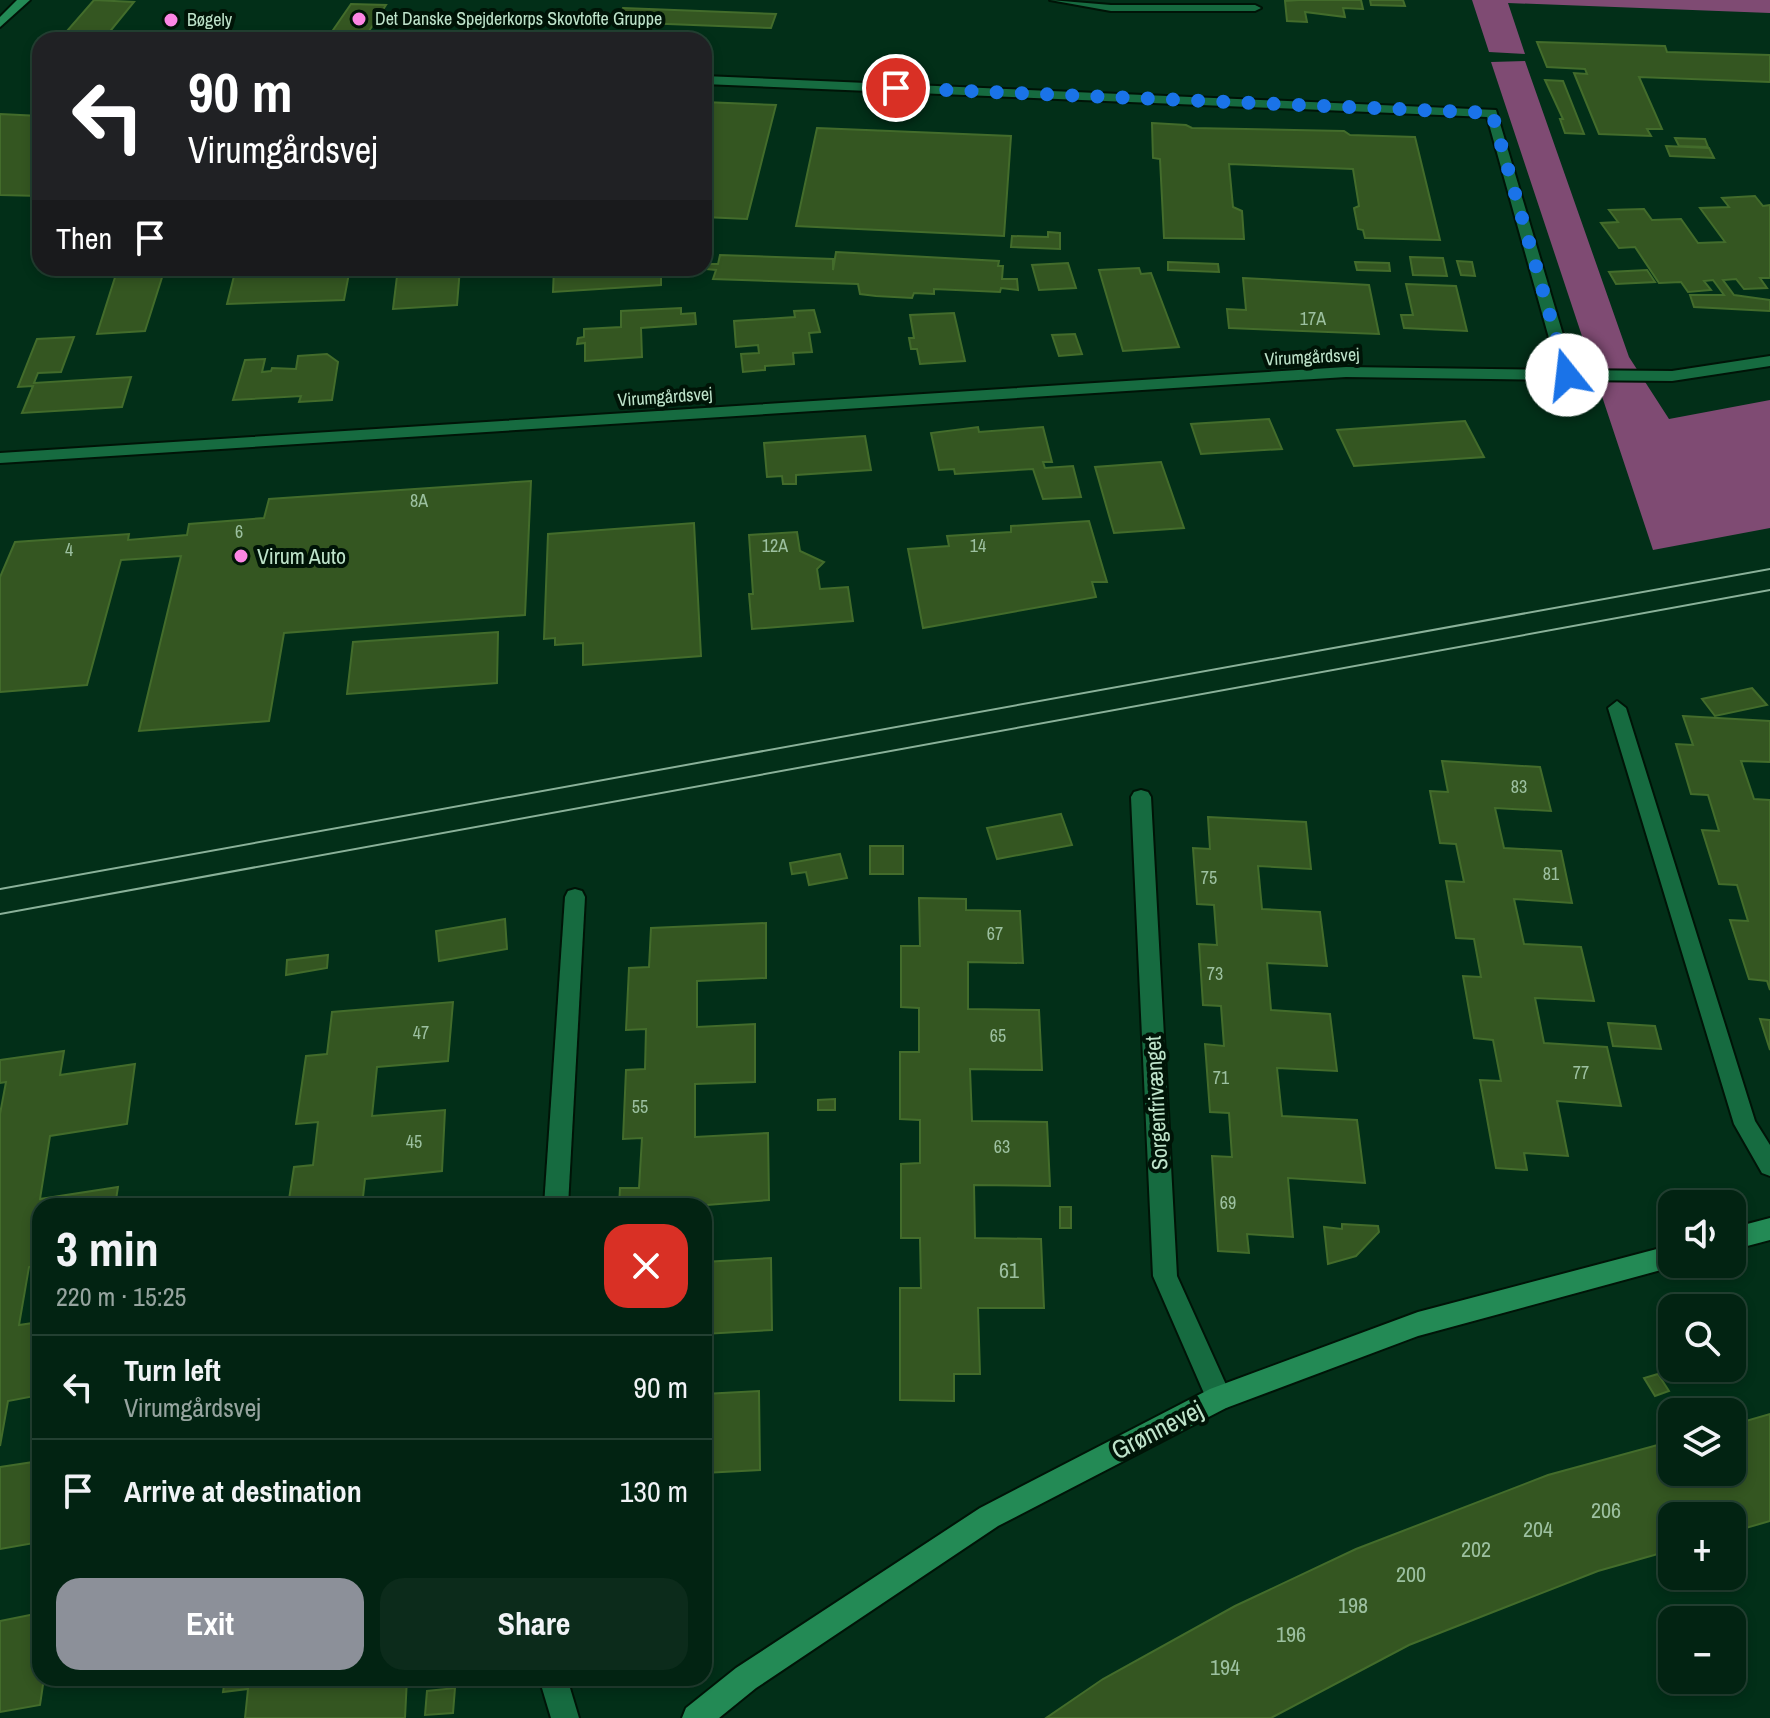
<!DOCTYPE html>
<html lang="en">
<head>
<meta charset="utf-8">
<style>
	body { margin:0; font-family:"Archivo Narrow",sans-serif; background:#0c2b1b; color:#f1f3f6; height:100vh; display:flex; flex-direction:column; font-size:30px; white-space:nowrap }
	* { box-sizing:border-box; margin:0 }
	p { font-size:26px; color:#96a49f }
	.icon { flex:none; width:44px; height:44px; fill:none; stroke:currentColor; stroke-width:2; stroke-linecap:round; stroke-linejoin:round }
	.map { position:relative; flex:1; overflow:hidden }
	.panel { position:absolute; left:32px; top:1198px; width:680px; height:488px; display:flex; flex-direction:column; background:#022312; border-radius:24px; box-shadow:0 4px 12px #0003,0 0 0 2px #234032 }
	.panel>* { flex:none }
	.banner { position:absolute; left:32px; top:32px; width:680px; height:244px; border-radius:24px; box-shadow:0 4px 12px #0003,0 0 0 2px #234032; background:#202124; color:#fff; overflow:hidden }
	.buttons { position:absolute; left:1658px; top:1190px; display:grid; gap:16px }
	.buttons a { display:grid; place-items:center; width:88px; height:88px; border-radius:16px; background:#022312; box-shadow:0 4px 12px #0003,0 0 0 2px #234032; font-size:40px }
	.pin { position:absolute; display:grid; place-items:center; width:68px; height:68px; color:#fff; margin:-34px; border:4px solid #fff; border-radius:50%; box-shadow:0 2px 8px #0007 }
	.me { position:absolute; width:88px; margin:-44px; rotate:344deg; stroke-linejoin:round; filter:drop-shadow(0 0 6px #0008) }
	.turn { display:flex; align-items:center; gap:28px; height:168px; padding:0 24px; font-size:36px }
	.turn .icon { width:104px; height:104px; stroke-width:2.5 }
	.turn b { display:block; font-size:56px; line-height:68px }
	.then { display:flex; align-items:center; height:76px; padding:0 24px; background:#0003; gap:16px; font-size:30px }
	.round { display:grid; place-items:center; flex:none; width:84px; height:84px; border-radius:24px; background:#0c2b1b }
	.summary { display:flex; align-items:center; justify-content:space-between; height:136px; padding:0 24px }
	h1 { font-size:48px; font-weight:700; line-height:60px }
	.button { display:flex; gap:16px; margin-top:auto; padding:16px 24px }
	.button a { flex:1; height:92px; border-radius:24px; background:#8c9099; color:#fff; font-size:32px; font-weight:700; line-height:92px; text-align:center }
	.button a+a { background:#0c2b1b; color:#f1f3f6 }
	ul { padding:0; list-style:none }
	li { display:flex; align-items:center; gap:24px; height:104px; padding:0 24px; border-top:2px solid #234032 }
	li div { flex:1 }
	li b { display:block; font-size:30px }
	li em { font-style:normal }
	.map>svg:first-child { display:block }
	.forest { fill:#7f4b73 }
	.building { fill:#345621; stroke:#436c2b; stroke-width:2 }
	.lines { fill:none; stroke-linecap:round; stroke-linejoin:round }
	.lane-casing { stroke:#001407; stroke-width:4 }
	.street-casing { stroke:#001407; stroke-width:4 }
	.secondary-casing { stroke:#001407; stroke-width:4 }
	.lane { fill:#166b40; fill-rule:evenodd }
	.street { fill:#166b40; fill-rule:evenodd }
	.secondary { fill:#238a55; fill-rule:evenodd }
	.tram { stroke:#8ab199; stroke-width:2 }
	.route { stroke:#1a73e8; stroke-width:14; stroke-dasharray:0 25.2 }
	.poi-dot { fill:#fc86e4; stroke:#001407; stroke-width:3 }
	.labels { text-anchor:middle; stroke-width:8; stroke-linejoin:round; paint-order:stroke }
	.far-poi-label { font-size:18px; fill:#bee3ca; stroke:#001407; text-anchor:start }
	.number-label { font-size:18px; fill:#9cc0a0 }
	.far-street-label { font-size:18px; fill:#bee3ca; stroke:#001407 }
	.poi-label { font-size:22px; fill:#bee3ca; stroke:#001407; text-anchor:start }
	.street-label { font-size:22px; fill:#bee3ca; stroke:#001407 }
	.near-number-label { font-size:22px; fill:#9cc0a0 }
	.near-street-label { font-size:26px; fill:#bee3ca; stroke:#001407 }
</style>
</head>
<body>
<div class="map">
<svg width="1770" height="1718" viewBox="0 0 1770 1718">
	<rect width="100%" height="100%" fill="#022f18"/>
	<g class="forest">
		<polygon points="1472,0 1770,0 1770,13 1508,3 1525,54 1489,52"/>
		<polygon points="1525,61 1629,357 1669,419 1770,400 1770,528 1653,550 1491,62"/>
	</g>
	<g class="building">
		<polygon points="94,0 134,2 103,40 60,39"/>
		<polygon points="1299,0 1361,0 1363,9 1343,8 1345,17 1305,12 1307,22 1287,21 1285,1"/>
		<polygon points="1370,0 1403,0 1405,6 1371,5"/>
		<polygon points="351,4 386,5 367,34 331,33"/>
		<polygon points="623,8 776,14 771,28 617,22"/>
		<polygon points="1537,42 1665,46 1667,52 1770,55 1770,82 1639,77 1662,129 1647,129 1651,136 1599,134 1574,73 1587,74 1585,69 1547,67"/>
		<polygon points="1545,80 1563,81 1584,134 1565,133 1560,119 1563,119"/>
		<polygon points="704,102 776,105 747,219 704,217"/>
		<polygon points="0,114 40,116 40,196 0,195"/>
		<polygon points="1152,123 1186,125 1192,128 1344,131 1350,135 1415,137 1440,240 1365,238 1363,230 1358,229 1354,208 1359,206 1353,169 1229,164 1233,207 1242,211 1244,239 1164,238 1160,159 1153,158"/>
		<polygon points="817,128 1011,136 1004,236 796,226"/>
		<polygon points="1675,138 1705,139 1708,147 1679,146"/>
		<polygon points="1666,146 1709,148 1714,158 1670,156"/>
		<polygon points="1755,196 1763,206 1770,205 1770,278 1760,278 1767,288 1744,289 1736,279 1723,280 1734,295 1770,300 1770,311 1694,307 1690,295 1724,295 1713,280 1704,281 1711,290 1688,292 1681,282 1659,283 1635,247 1619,248 1601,223 1618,222 1609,210 1644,209 1652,220 1681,219 1698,243 1725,242 1700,208 1729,207 1722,198"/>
		<polygon points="1048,232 1060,233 1060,249 1011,247 1012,236 1048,237"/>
		<polygon points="836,252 999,261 998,266 1003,266 1002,279 1017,279 1018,290 1001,288 1000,292 934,289 934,294 914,293 912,298 876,296 860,294 858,284 713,279 716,270 705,269 707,264 718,264 720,255 833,259 833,270"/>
		<polygon points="1410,257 1443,258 1447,276 1413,275"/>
		<polygon points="1457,261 1472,262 1475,276 1461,275"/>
		<polygon points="1168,262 1218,264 1219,272 1168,270"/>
		<polygon points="1355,262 1389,263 1390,271 1357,270"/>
		<polygon points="1068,263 1076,288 1039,290 1032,265"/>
		<polygon points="118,268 165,268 145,331 97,334"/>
		<polygon points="236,268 350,268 344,300 227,304"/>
		<polygon points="398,268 460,268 457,305 393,309"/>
		<polygon points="554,268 661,268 661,285 553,292"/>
		<polygon points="1139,268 1141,274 1151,273 1179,347 1123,351 1099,270"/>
		<polygon points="1647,270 1655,282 1616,284 1609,272"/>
		<polygon points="1243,278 1369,285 1379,334 1229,328 1227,309 1246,310"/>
		<polygon points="1406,284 1456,286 1467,331 1404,328 1401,315 1413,315"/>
		<polygon points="681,308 681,314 695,313 696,324 641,328 642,357 585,361 585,343 577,344 578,338 584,337 584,329 621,327 621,311"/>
		<polygon points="814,310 820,332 809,333 812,352 793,353 794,364 765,366 765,370 743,372 741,354 759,353 758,345 736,347 734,321 795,317 794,311"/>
		<polygon points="954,313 965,361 920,364 917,349 911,349 909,338 914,338 910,315"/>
		<polygon points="1075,334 1082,354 1059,356 1052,335"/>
		<polygon points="74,337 61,372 38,373 34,383 131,377 122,407 22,413 33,386 18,387 37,339"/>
		<polygon points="327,354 338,362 332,400 299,402 301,396 233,400 245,360 265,359 262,372 271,371 272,368 296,369 298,356"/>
		<polygon points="1269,419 1282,449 1201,454 1191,424"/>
		<polygon points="1465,421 1484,457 1354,466 1337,430"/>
		<polygon points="978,427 979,432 1043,427 1052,462 1043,462 1045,468 1073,466 1081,497 1043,499 1033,469 955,474 954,469 939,470 931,433"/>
		<polygon points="865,436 871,470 796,475 796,484 783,484 782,476 767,477 764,443"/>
		<polygon points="1161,462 1184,528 1114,533 1095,467"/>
		<polygon points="531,481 525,615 284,633 269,721 139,731 181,556 121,560 87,685 0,692 0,577 15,542 129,534 128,540 187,535 189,524 264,518 269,499"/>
		<polygon points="1089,521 1107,582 1092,582 1096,597 923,628 908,549 949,546 947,536 1011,532 1011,526"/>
		<polygon points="694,523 701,656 583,665 583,643 555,645 555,638 544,639 548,534"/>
		<polygon points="797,532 800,551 824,562 817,569 820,589 848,587 853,621 752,629 749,594 753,594 749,535"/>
		<polygon points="498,632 497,683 347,694 353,642"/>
		<polygon points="1752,688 1767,705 1715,716 1702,699"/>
		<polygon points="1683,716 1770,721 1770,762 1741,761 1754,799 1770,800 1770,990 1767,981 1749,979 1730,920 1748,921 1737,885 1719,884 1702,830 1719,831 1708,795 1691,794 1676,744 1693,745"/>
		<polygon points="1442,761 1540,767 1551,811 1495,808 1504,848 1561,851 1572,903 1514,899 1524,944 1581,947 1594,1001 1535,998 1544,1043 1607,1047 1621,1106 1557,1101 1568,1156 1524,1153 1527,1170 1496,1168 1480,1080 1501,1081 1493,1040 1474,1038 1463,976 1481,977 1474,939 1456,938 1446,881 1464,882 1456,844 1440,843 1430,791 1448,792"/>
		<polygon points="1061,814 1072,845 997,859 987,828"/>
		<polygon points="1208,817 1306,822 1311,869 1258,866 1262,909 1320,912 1327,966 1267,963 1271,1010 1330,1014 1337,1071 1277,1068 1282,1116 1357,1120 1365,1183 1288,1178 1293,1237 1247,1234 1249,1253 1218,1251 1212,1156 1232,1157 1229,1113 1210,1112 1205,1044 1224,1046 1221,1006 1203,1005 1199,944 1217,945 1214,905 1197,904 1193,848 1210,849"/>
		<rect x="870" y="846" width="33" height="28"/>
		<polygon points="840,854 847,878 809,885 806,872 792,874 790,863"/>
		<polygon points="919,898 966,899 966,910 1020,911 1023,963 968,962 968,1009 1039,1010 1042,1070 970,1069 972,1121 1047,1122 1050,1186 974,1185 975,1238 1041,1239 1044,1308 978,1308 980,1374 954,1374 954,1401 900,1400 900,1288 921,1288 920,1238 901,1238 901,1164 920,1163 920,1120 900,1119 900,1052 919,1052 919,1008 901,1007 901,946 920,946"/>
		<polygon points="505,919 507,949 439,961 436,931"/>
		<polygon points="766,923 766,978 697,981 697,1027 755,1024 755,1082 695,1084 695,1137 768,1133 769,1200 694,1206 619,1206 620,1188 639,1188 642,1138 623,1139 626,1070 645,1069 646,1029 626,1030 629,968 649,967 651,928"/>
		<polygon points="328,955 327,968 286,975 287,960"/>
		<polygon points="453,1002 448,1061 377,1067 372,1116 445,1110 442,1171 365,1179 362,1206 288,1206 294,1167 313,1165 318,1122 296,1124 306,1056 327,1054 332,1012"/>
		<polygon points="1760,1019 1770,1020 1770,1050"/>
		<polygon points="1608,1023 1655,1026 1661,1049 1613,1046"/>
		<polygon points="64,1051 60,1075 135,1064 127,1124 50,1136 40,1199 118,1187 115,1206 40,1206 40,1265 29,1267 19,1325 40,1322 40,1395 8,1401 0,1446 0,1114 6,1082 0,1083 0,1060"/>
		<polygon points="835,1099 835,1110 818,1110 818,1100"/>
		<rect x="1060" y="1207" width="11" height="21"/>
		<polygon points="1342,1224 1378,1226 1379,1232 1356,1256 1328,1264 1324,1227 1342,1229"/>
		<polygon points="771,1258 772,1330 704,1334 704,1262"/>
		<polygon points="1658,1374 1669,1391 1655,1396 1644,1378"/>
		<polygon points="759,1391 760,1470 704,1473 704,1394"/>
		<polygon points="1770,1414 1770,1521 1732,1532 1732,1516 1672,1516 1672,1550 1598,1571 1409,1645 1271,1718 1046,1718 1103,1679 1235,1606 1356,1549 1548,1475 1672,1441 1672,1472 1732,1472 1732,1425"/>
		<polygon points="40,1461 40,1542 0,1549 0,1467"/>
		<polygon points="40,1613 40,1678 44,1678 40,1705 0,1712 0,1621"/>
		<polygon points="225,1678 315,1678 315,1684 361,1678 407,1678 405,1718 245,1718 248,1689 223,1692"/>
		<polygon points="455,1688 453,1713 425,1715 427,1691"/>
	</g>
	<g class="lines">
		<g class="lane-casing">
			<polygon id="lane" points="1770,356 1770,366 1672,381 1567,380 1559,375 1567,370 1672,371"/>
		</g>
		<g class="street-casing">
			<g id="street">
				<polygon points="1050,0 1111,5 1255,5 1261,8 1255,11 1111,11"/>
				<polygon points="704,76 1496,110 1575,375 1567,380 1346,377 0,463 0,453 1346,367 1558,370 1487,117 704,84"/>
				<polygon points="1617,701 1626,708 1755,1121 1770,1145 1770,1176 1762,1173 1734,1124 1608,708"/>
				<polygon points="1141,790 1148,792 1151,797 1177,1276 1232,1398 1228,1407 1219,1410 1210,1407 1153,1276 1131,797 1134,792"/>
				<polygon points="575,889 582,891 585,897 568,1206 544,1206 565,897 568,891"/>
				<polygon points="539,1678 567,1678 579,1718 551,1718"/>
			</g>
		</g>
		<g class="secondary-casing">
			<g id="secondary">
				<polygon points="17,0 30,0 0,27 0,17"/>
				<polygon points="1770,1218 1770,1240 1732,1250 1732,1228"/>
				<polygon points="1672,1245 1672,1264 1680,1264 1672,1267 1418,1336 1226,1408 998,1526 756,1688 719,1718 682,1718 686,1708 736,1668 980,1508 1210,1389 1418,1312"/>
			</g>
		</g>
		<use href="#lane" class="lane"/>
		<use href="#street" class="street"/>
		<use href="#secondary" class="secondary"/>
		<g class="tram">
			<polyline points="0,889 1770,569"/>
			<polyline points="0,914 1770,590"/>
		</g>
	</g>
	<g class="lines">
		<polyline class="route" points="896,88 1492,113 1567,375"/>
	</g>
	<g class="poi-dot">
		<circle cx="359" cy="19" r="8"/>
		<circle cx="171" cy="20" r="8"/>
		<circle cx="241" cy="556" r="8"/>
	</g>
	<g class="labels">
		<g class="far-poi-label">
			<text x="375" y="25">Det Danske Spejderkorps Skovtofte Gruppe</text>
			<text x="187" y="26">Bøgely</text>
		</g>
		<g class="number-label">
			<text x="1313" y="325">17A</text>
			<text x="419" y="507">8A</text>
			<text x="239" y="538">6</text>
			<text x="775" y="552">12A</text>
			<text x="978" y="552">14</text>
			<text x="69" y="556">4</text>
			<text x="1519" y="793">83</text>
			<text x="1551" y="880">81</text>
			<text x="1209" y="884">75</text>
			<text x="995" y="940">67</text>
			<text x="1215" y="980">73</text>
			<text x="421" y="1039">47</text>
			<text x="998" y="1042">65</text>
			<text x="1581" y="1079">77</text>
			<text x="1221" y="1084">71</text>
			<text x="640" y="1113">55</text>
			<text x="414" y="1148">45</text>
			<text x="1002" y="1153">63</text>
			<text x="1228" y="1209">69</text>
		</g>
		<g class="far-street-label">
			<text transform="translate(1312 357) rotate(-3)" y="6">Virumgårdsvej</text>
			<text transform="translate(665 397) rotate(-4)" y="6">Virumgårdsvej</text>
		</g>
		<g class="poi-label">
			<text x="257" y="564">Virum Auto</text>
		</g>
		<g class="street-label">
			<text transform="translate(1156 1103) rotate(-93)" y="8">Sorgenfrivænget</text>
		</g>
		<g class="near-number-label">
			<text x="1009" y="1278">61</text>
			<text x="1606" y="1518">206</text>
			<text x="1538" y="1537">204</text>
			<text x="1476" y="1557">202</text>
			<text x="1411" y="1582">200</text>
			<text x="1353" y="1613">198</text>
			<text x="1291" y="1642">196</text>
			<text x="1225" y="1675">194</text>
		</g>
		<g class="near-street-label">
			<text transform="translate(1157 1430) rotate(-27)" y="9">Grønnevej</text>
		</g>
	</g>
</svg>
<div class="buttons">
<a><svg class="icon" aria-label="sound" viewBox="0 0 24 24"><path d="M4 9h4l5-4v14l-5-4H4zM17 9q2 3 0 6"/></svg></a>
<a><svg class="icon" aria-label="search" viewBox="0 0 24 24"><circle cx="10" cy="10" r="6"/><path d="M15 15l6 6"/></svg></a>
<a><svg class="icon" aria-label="layers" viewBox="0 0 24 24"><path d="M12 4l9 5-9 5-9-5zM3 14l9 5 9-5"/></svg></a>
<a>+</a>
<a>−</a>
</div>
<div class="pin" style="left:896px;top:88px;background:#d93025"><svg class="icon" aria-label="arrive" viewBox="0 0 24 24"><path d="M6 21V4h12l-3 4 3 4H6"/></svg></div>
<svg class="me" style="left:1567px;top:375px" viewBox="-20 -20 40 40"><circle r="19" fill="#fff"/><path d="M0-13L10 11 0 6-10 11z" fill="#1a73e8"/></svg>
<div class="banner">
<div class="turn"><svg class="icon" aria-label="left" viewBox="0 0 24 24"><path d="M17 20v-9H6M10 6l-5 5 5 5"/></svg><div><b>90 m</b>Virumgårdsvej</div></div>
<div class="then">Then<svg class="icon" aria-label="arrive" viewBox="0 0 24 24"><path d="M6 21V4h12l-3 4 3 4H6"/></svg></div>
</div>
<section class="panel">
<div class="summary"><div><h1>3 min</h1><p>220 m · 15:25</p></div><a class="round" style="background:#d93025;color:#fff"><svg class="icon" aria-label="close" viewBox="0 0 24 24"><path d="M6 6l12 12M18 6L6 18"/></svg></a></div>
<ul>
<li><svg class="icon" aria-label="left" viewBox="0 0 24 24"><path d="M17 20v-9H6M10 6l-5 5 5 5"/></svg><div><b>Turn left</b><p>Virumgårdsvej</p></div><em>90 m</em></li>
<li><svg class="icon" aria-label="arrive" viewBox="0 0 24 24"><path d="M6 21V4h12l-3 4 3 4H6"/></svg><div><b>Arrive at destination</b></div><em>130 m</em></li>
</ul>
<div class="button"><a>Exit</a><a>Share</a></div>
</section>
</div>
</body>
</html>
